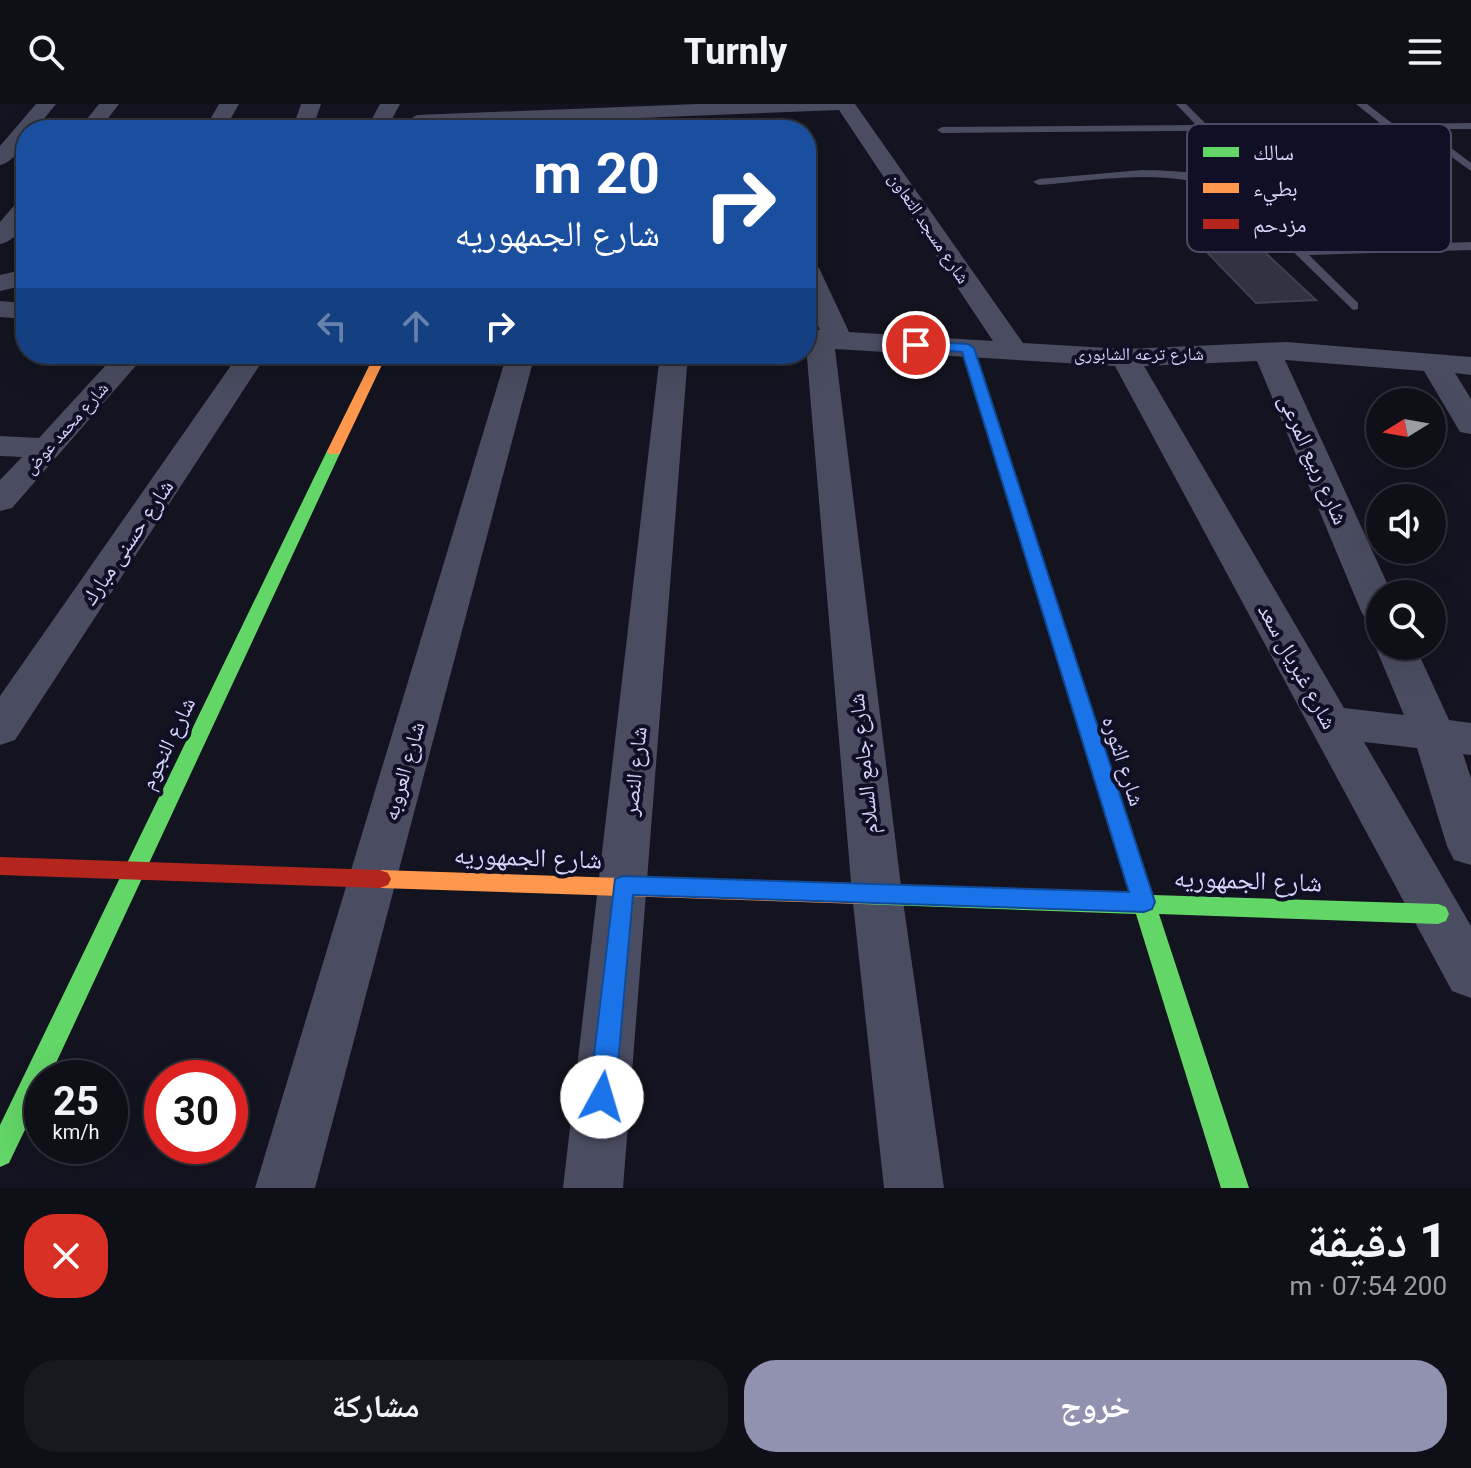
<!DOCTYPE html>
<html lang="ar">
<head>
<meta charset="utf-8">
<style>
	body { margin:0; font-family:Roboto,"Noto Naskh Arabic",sans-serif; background:#181821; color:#f1f3f6; direction:rtl; height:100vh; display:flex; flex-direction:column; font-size:30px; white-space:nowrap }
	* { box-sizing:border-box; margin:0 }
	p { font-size:26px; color:#9b9ca2 }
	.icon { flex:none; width:44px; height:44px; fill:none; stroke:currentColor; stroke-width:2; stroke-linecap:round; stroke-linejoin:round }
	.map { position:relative; height:1084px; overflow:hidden; direction:ltr }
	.side { display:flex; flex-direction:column; background:#0f0f18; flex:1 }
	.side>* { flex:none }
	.hud { position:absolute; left:16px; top:16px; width:800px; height:244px; border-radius:32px; box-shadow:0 8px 32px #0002,0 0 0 2px #2f2f37; direction:rtl; background:#1a4fa0; color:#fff; overflow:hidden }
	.needle { width:52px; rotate:259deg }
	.controls { position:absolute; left:1366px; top:284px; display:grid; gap:16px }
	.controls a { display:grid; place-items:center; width:80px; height:80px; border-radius:50%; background:#0f0f18; box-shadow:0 8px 32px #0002,0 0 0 2px #2f2f37; font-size:40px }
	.speed { position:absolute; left:24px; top:956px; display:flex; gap:16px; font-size:40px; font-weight:700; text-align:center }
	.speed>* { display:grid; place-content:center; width:104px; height:104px; border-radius:50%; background:#0f0f18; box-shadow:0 8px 32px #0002,0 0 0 2px #2f2f37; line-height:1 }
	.speed small { font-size:20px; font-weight:400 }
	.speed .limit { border:12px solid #d22; background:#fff; color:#111 }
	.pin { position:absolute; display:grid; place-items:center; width:68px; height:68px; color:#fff; margin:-34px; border:4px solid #fff; border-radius:50%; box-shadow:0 2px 8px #0007 }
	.me { position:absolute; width:88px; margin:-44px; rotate:6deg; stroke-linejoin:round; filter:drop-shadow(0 0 6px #0008) }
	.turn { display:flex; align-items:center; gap:28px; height:168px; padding:0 24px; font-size:36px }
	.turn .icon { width:104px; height:104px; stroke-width:2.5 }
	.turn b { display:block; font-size:56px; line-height:68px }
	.lanes { display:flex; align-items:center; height:76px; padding:0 24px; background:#0003; justify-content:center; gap:40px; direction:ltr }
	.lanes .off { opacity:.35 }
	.round { display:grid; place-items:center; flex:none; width:84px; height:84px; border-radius:32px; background:#181821 }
	.head { display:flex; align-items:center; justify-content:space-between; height:136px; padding:0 24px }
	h1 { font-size:48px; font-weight:800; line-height:60px }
	.action { display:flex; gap:16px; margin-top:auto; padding:16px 24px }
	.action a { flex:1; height:92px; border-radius:32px; background:#9191b0; color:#fff; font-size:32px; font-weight:800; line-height:92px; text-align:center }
	.action a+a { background:#181821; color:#f1f3f6 }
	header { display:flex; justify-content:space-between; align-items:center; height:104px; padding:0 24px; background:#0f0f18; font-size:36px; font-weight:800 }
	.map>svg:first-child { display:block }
	.building { fill:#333242; stroke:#403f54; stroke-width:2 }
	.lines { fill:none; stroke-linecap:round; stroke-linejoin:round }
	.lane { fill:#4a4c61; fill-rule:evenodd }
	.street { fill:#4a4c61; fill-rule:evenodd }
	.fast { fill:#63d668; fill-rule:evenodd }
	.slow { fill:#ff974d; fill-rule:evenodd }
	.jam { fill:#b3261e; fill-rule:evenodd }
	.route { fill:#1a73e8; stroke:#114b97; stroke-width:2 }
	.labels { text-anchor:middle; stroke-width:8; stroke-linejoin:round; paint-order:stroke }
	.far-street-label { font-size:18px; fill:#d5d5fe; stroke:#100f25 }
	.street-label { font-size:22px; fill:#d5d5fe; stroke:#100f25 }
	.near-street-label { font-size:26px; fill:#d5d5fe; stroke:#100f25 }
	.key { fill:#100f25; stroke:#4b4a66; stroke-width:2 }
	.key-label { font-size:22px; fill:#d5d5fe }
</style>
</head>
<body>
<header><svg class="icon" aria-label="menu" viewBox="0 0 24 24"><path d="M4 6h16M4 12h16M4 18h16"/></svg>Turnly<svg class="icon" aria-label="search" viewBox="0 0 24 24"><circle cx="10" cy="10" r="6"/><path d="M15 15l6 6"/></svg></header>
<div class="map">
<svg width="1471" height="1084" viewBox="0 0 1471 1084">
	<rect width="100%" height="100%" fill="#141420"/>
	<polygon class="building" points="1256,140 1316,196 1256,199 1201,142"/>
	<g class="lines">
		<g class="lane">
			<polygon points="1176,0 1186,0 1207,21 1381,20 1356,0 1367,0 1393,20 1471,19 1471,25 1426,25 1471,59 1471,67 1413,25 942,29 937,26 942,23 1196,21"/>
			<path d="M1142 66C1175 67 1216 67 1244 88 1265 103 1283 126 1302 144L1471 138V146L1309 151 1358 199V205L1353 206 1236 92C1174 61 1105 76 1039 81L1033 78 1039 75Z"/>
		</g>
		<g class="street">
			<path d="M36 0H56L35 26H26C26 40 14 58 0 61V42Z"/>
			<polygon points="99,0 119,0 99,26 78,26"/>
			<polygon points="219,0 239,0 224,26 204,26"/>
			<polygon points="301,0 321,0 312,26 292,26"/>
			<polygon points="380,0 400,0 386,26 366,26"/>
			<polygon points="698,0 855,0 1023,239 1125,245 1286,238 1471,253 1471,271 1455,269 1471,295 1471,330 1460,328 1424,267 1285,256 1392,490 1380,490 1380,520 1366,516 1361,507 1257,257 1144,262 1344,604 1404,611 1375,542 1380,534 1380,542 1415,542 1449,616 1471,619 1471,651 1463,650 1471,674 1471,761 1454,756 1447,742 1417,644 1364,638 1471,822 1471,894 1452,887 1115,262 835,245 902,790 944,1084 884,1084 852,790 806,242 806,226 820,226 806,194 806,156 819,164 849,228 993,237 839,6 417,23 407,17 417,11"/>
			<path d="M26 95C26 114 22 135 0 140V118L18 97Z"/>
			<polygon points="26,165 26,181 0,187 0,171"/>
			<polygon points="0,197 26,199 26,215 0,213"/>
			<polygon points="116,250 146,250 12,404 0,407 0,376 22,353 0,352 0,332 39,334"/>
			<polygon points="239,250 267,250 15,636 0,641 0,592"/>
			<polygon points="507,250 535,250 315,1084 255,1084"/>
			<polygon points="660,250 688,250 623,1084 563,1084"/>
		</g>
		<g class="fast">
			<polygon points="334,343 341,347 49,974 42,974 42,990 9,1059 0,1063 0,1021 327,347"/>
			<polygon points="1071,562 1080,568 1153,791 1438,800 1446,803 1449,810 1446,817 1438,820 1159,810 1249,1084 1221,1084 1136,810 860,800 852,798 849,791 852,784 860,782 1131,790 1062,568"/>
		</g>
		<g class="slow">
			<polygon points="968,240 974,244 1080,568 1078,573 1071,574 1062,568 962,244"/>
			<polygon points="375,250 387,250 341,347 339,350 329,350 327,347"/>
			<polygon points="380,766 860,782 868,784 871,791 868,798 860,800 380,784 372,781 369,775 372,769"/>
		</g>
		<polygon class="jam" points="0,753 380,766 388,769 391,775 388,781 380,784 0,771"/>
	</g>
	<polygon class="route" points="916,237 968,240 974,244 1155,798 1152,805 1144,808 633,791 615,993 611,1002 602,1006 593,1002 589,993 615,775 623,772 1129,788 962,248 911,244 911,238"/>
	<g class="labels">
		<g class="far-street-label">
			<text transform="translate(929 124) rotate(56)" y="6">شارع مسجد التعاون</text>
			<text x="1139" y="256">شارع ترعه الشابورى</text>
			<text transform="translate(66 324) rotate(-48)" y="6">شارع محمد عوض</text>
		</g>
		<g class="street-label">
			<text transform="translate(1314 355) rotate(66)" y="8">شارع ربيع المرعى</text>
			<text transform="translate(127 438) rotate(-56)" y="8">شارع حسنى مبارك</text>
			<text transform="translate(1298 562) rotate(61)" y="8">شارع غبريال سعد</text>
			<text transform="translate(167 639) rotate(-64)" y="8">شارع النجوم</text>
			<text transform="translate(1124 657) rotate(72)" y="8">شارع الثوره</text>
			<text transform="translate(863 660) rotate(-96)" y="8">شارع جامع السلام</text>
			<text transform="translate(403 667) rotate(-74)" y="8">شارع العروبه</text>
			<text transform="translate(634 667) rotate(-84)" y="8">شارع النصر</text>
		</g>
		<g class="near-street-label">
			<text transform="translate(528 753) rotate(2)" y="9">شارع الجمهوريه</text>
			<text transform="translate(1248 776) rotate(2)" y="9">شارع الجمهوريه</text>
		</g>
	</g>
	<rect x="1187" y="20" width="264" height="128" rx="12" class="key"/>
	<rect x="1203" y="43" width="36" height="10" fill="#63d668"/>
	<rect x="1203" y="79" width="36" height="10" fill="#ff974d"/>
	<rect x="1203" y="115" width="36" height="10" fill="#b3261e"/>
	<g class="key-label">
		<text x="1253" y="56">سالك</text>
		<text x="1253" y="92">بطيء</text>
		<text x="1253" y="128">مزدحم</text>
	</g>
</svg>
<div class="controls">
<a><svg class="needle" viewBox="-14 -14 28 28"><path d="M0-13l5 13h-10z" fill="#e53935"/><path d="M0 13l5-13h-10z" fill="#9b9ca2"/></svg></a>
<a><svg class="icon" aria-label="sound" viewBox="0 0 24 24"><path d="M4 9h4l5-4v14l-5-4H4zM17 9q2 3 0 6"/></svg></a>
<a><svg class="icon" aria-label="search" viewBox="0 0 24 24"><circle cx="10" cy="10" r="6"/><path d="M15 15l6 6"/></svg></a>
</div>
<div class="speed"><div>25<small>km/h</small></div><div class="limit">30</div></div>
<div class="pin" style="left:916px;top:241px;background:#d93025"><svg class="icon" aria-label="arrive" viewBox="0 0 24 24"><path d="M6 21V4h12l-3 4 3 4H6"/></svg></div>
<svg class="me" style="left:602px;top:993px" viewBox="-20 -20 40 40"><circle r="19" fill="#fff"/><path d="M0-13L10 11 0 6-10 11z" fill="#1a73e8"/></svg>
<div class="hud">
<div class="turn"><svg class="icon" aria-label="right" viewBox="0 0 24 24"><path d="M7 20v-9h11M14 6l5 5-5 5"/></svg><div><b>20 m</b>شارع الجمهوريه</div></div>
<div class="lanes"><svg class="icon off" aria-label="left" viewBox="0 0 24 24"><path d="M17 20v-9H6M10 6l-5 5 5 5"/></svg><svg class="icon off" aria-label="ahead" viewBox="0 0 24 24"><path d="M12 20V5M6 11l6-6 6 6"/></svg><svg class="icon" aria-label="right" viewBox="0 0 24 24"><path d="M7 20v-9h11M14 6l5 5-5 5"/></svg></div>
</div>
</div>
<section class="side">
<div class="head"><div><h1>1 دقيقة</h1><p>200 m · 07:54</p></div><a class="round" style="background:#d93025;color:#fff"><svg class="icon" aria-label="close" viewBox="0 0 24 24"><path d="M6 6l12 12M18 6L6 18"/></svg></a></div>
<div class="action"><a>خروج</a><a>مشاركة</a></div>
</section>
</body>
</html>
